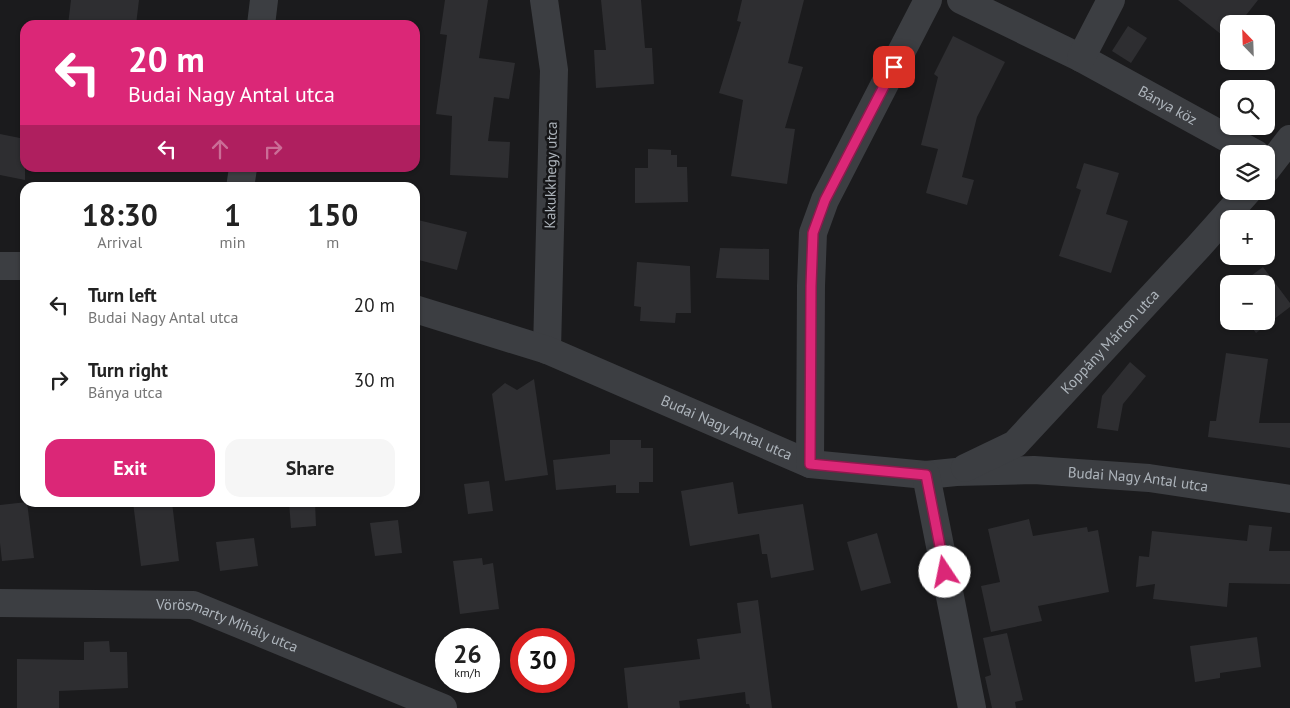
<!DOCTYPE html>
<html lang="en">
<head>
<meta charset="utf-8">
<style>
	body { margin:0; font-family:"PT Sans",sans-serif; background:#f6f6f6; color:#222; height:100vh; display:flex; flex-direction:column; font-size:19px; white-space:nowrap }
	* { box-sizing:border-box; margin:0 }
	p { font-size:16px; color:#767676 }
	.icon { flex:none; width:28px; height:28px; fill:none; stroke:currentColor; stroke-width:2; stroke-linecap:round; stroke-linejoin:round }
	.map { position:relative; flex:1; overflow:hidden }
	.sheet { position:absolute; left:20px; top:182px; width:400px; height:325px; display:flex; flex-direction:column; background:#fff; border-radius:15px; box-shadow:0 1px 4px #0004 }
	.sheet>* { flex:none }
	.top-card { position:absolute; left:20px; top:20px; width:400px; height:152px; border-radius:15px; box-shadow:0 1px 4px #0004; background:#db2777; color:#fff; overflow:hidden }
	.needle { width:32px; rotate:337deg }
	.fabs { position:absolute; left:1220px; top:15px; display:grid; gap:10px }
	.fabs a { display:grid; place-items:center; width:55px; height:55px; border-radius:10px; background:#fff; box-shadow:0 1px 4px #0004; font-size:25px }
	.speed { position:absolute; left:435px; top:628px; display:flex; gap:10px; font-size:25px; font-weight:700; text-align:center }
	.speed>* { display:grid; place-content:center; width:65px; height:65px; border-radius:50%; background:#fff; box-shadow:0 1px 4px #0004; line-height:1 }
	.speed small { font-size:12px; font-weight:400 }
	.speed .limit { border:8px solid #d22; background:#fff; color:#111 }
	.pin { position:absolute; display:grid; place-items:center; width:42px; height:42px; color:#fff; margin:-21px; border-radius:10px; box-shadow:0 2px 8px #0006 }
	.me { position:absolute; width:55px; margin:-28px; rotate:349deg; stroke-linejoin:round; filter:drop-shadow(0 0 4px #0008) }
	.turn { display:flex; align-items:center; gap:18px; height:105px; padding:0 25px; font-size:22px }
	.turn .icon { width:65px; height:65px; stroke-width:2.5 }
	.turn b { display:block; font-size:35px; line-height:42px }
	.lanes { display:flex; align-items:center; height:48px; padding:0 25px; background:#0003; justify-content:center; gap:25px; direction:ltr }
	.lanes .off { opacity:.35 }
	.eta { display:flex; justify-content:space-evenly; align-items:center; height:85px; text-align:center }
	.eta b { font-size:30px; font-weight:700; line-height:35px }
	.cta { display:flex; gap:10px; margin-top:auto; padding:10px 25px }
	.cta a { flex:1; height:58px; border-radius:15px; background:#db2777; color:#fff; font-size:20px; font-weight:700; line-height:58px; text-align:center }
	.cta a+a { background:#f6f6f6; color:#222 }
	ul { padding:0; list-style:none }
	li { display:flex; align-items:center; gap:15px; height:75px; padding:0 25px }
	li div { flex:1 }
	li b { display:block; font-size:19px }
	li em { font-style:normal }
	.map>svg:first-child { display:block }
	.building { fill:#2e2e31 }
	.lines { fill:none; stroke-linecap:round; stroke-linejoin:round }
	.minor { stroke:#3c3e42; stroke-width:28 }
	.route-casing { stroke:#8e194d; stroke-width:12 }
	.route { stroke:#db2777; stroke-width:9 }
	.labels { text-anchor:middle; stroke-width:5; stroke-linejoin:round; paint-order:stroke }
	.street-label { font-size:15px; fill:#aeb5bc; stroke:#161618 }
</style>
</head>
<body>
<div class="map">
<svg width="1290" height="708" viewBox="0 0 1290 708">
	<rect width="100%" height="100%" fill="#1b1b1d"/>
	<g class="building">
		<polygon points="71,0 139,0 136,25 68,25"/>
		<polygon points="445,0 488,0 479,58 515,63 509,99 494,97 488,141 510,142 508,178 450,175 452,116 436,114 447,35 440,34"/>
		<polygon points="601,0 641,0 645,48 652,48 654,84 596,88 594,50 606,50"/>
		<polygon points="742,0 804,0 788,63 803,67 785,128 795,129 787,184 731,176 743,100 719,93 741,22 737,21"/>
		<polygon points="1178,0 1258,0 1239,24 1229,24 1229,37 1227,39"/>
		<polygon points="1128,26 1147,38 1131,63 1112,51"/>
		<polygon points="953,36 1005,62 977,117 962,177 974,180 967,205 926,193 938,149 921,145 938,77 934,74"/>
		<polygon points="0,134 25,139 25,180 0,175"/>
		<polygon points="648,149 671,150 671,155 677,155 677,167 687,167 688,202 635,203 635,168 648,168"/>
		<polygon points="1084,163 1119,173 1106,214 1128,221 1111,273 1059,256 1081,190 1076,188"/>
		<polygon points="418,220 467,232 457,270 415,259 415,233"/>
		<polygon points="720,248 769,249 769,280 716,278"/>
		<polygon points="637,262 690,266 691,313 676,313 675,323 640,321 641,307 634,306"/>
		<polygon points="1263,267 1290,303 1290,307 1256,333 1247,321 1266,321 1266,284 1240,284"/>
		<polygon points="1226,353 1268,359 1259,423 1290,423 1290,448 1208,437 1210,421 1216,421"/>
		<polygon points="1130,362 1146,376 1123,404 1118,431 1097,428 1102,396"/>
		<polygon points="534,379 548,475 505,481 492,394 505,383 517,390"/>
		<polygon points="610,440 641,440 641,448 653,448 653,482 639,482 639,493 616,493 616,485 556,490 553,460 610,454"/>
		<polygon points="489,481 493,511 468,514 464,484"/>
		<polygon points="733,482 738,514 803,504 814,570 771,578 767,554 762,554 759,534 690,546 681,491"/>
		<polygon points="27,502 34,558 2,561 0,543 0,505"/>
		<polygon points="133,502 172,502 179,561 141,566"/>
		<polygon points="289,502 315,502 316,526 291,528"/>
		<polygon points="1029,519 1033,536 1087,527 1088,532 1098,530 1109,592 1038,606 1042,621 991,632 981,586 1000,582 988,529"/>
		<polygon points="398,520 402,553 375,556 370,523"/>
		<polygon points="1249,525 1272,527 1269,551 1290,551 1290,584 1229,583 1227,607 1153,599 1155,584 1136,587 1139,556 1149,557 1152,531 1247,541"/>
		<polygon points="877,533 891,583 861,591 847,542"/>
		<polygon points="254,538 258,566 220,571 216,542"/>
		<polygon points="482,558 483,565 493,563 499,609 460,614 453,561"/>
		<polygon points="758,600 772,708 750,708 749,704 746,704 745,692 679,701 680,708 628,708 624,668 700,659 697,639 741,633 737,603"/>
		<polygon points="1007,633 1023,700 1015,702 1016,708 992,708 985,677 991,675 983,638"/>
		<polygon points="1257,637 1261,667 1220,673 1220,678 1195,682 1190,646"/>
		<polygon points="109,641 110,652 127,652 128,688 59,691 59,708 17,708 17,659 84,660 84,642"/>
	</g>
	<g class="lines">
		<g class="minor">
			<polyline points="544,0 554,70 547,350"/>
			<path id="s1" d="M961 0 1081 58 1256 154"/>
			<polyline points="261,25 264,0"/>
			<polyline points="1081,58 1111,0"/>
			<polyline points="1266,170 1290,139"/>
			<polyline points="240,188 243,168"/>
			<polyline points="0,266 25,266"/>
			<path id="s2" d="M415 309 547 350 810 464 926 475 956 472 1034 470 1149 478 1290 499"/>
			<polyline points="810,464 811,286 813,233 825,200 928,0"/>
			<path id="s3" d="M965 468 1015 444 1199 246 1248 191"/>
			<polyline points="926,475 972,708"/>
			<path id="s4" d="M0 603 193 605 443 708"/>
		</g>
	</g>
	<g class="lines">
		<g class="route-casing">
			<polyline id="route" points="894,67 825,200 813,233 811,286 810,464 926,475 945,572"/>
		</g>
		<use href="#route" class="route"/>
	</g>
	<g class="labels">
		<g class="street-label">
			<text dy="5" stroke="none"><textPath href="#s1" startOffset="232">Bánya köz</textPath></text>
			<text transform="translate(551 175) rotate(-89)" y="5">Kakukkhegy utca</text>
			<text dy="5" stroke="none"><textPath href="#s3" startOffset="195">Koppány Márton utca</textPath></text>
			<text dy="5" stroke="none"><textPath href="#s2" startOffset="334">Budai Nagy Antal utca</textPath></text>
			<text dy="5" stroke="none"><textPath href="#s2" startOffset="754">Budai Nagy Antal utca</textPath></text>
			<text dy="5" stroke="none"><textPath href="#s4" startOffset="231">Vörösmarty Mihály utca</textPath></text>
		</g>
	</g>
</svg>
<div class="fabs">
<a><svg class="needle" viewBox="-14 -14 28 28"><path d="M0-13l5 13h-10z" fill="#e53935"/><path d="M0 13l5-13h-10z" fill="#767676"/></svg></a>
<a><svg class="icon" aria-label="search" viewBox="0 0 24 24"><circle cx="10" cy="10" r="6"/><path d="M15 15l6 6"/></svg></a>
<a><svg class="icon" aria-label="layers" viewBox="0 0 24 24"><path d="M12 4l9 5-9 5-9-5zM3 14l9 5 9-5"/></svg></a>
<a>+</a>
<a>−</a>
</div>
<div class="speed"><div>26<small>km/h</small></div><div class="limit">30</div></div>
<div class="pin" style="left:894px;top:67px;background:#d93025"><svg class="icon" aria-label="arrive" viewBox="0 0 24 24"><path d="M6 21V4h12l-3 4 3 4H6"/></svg></div>
<svg class="me" style="left:945px;top:572px" viewBox="-20 -20 40 40"><circle r="19" fill="#fff"/><path d="M0-13L10 11 0 6-10 11z" fill="#db2777"/></svg>
<div class="top-card">
<div class="turn"><svg class="icon" aria-label="left" viewBox="0 0 24 24"><path d="M17 20v-9H6M10 6l-5 5 5 5"/></svg><div><b>20 m</b>Budai Nagy Antal utca</div></div>
<div class="lanes"><svg class="icon" aria-label="left" viewBox="0 0 24 24"><path d="M17 20v-9H6M10 6l-5 5 5 5"/></svg><svg class="icon off" aria-label="ahead" viewBox="0 0 24 24"><path d="M12 20V5M6 11l6-6 6 6"/></svg><svg class="icon off" aria-label="right" viewBox="0 0 24 24"><path d="M7 20v-9h11M14 6l5 5-5 5"/></svg></div>
</div>
<section class="sheet">
<div class="eta">
<div><b>18:30</b><p>Arrival</p></div>
<div><b>1</b><p>min</p></div>
<div><b>150</b><p>m</p></div>
</div>
<ul>
<li><svg class="icon" aria-label="left" viewBox="0 0 24 24"><path d="M17 20v-9H6M10 6l-5 5 5 5"/></svg><div><b>Turn left</b><p>Budai Nagy Antal utca</p></div><em>20 m</em></li>
<li><svg class="icon" aria-label="right" viewBox="0 0 24 24"><path d="M7 20v-9h11M14 6l5 5-5 5"/></svg><div><b>Turn right</b><p>Bánya utca</p></div><em>30 m</em></li>
</ul>
<div class="cta"><a>Exit</a><a>Share</a></div>
</section>
</div>
</body>
</html>
